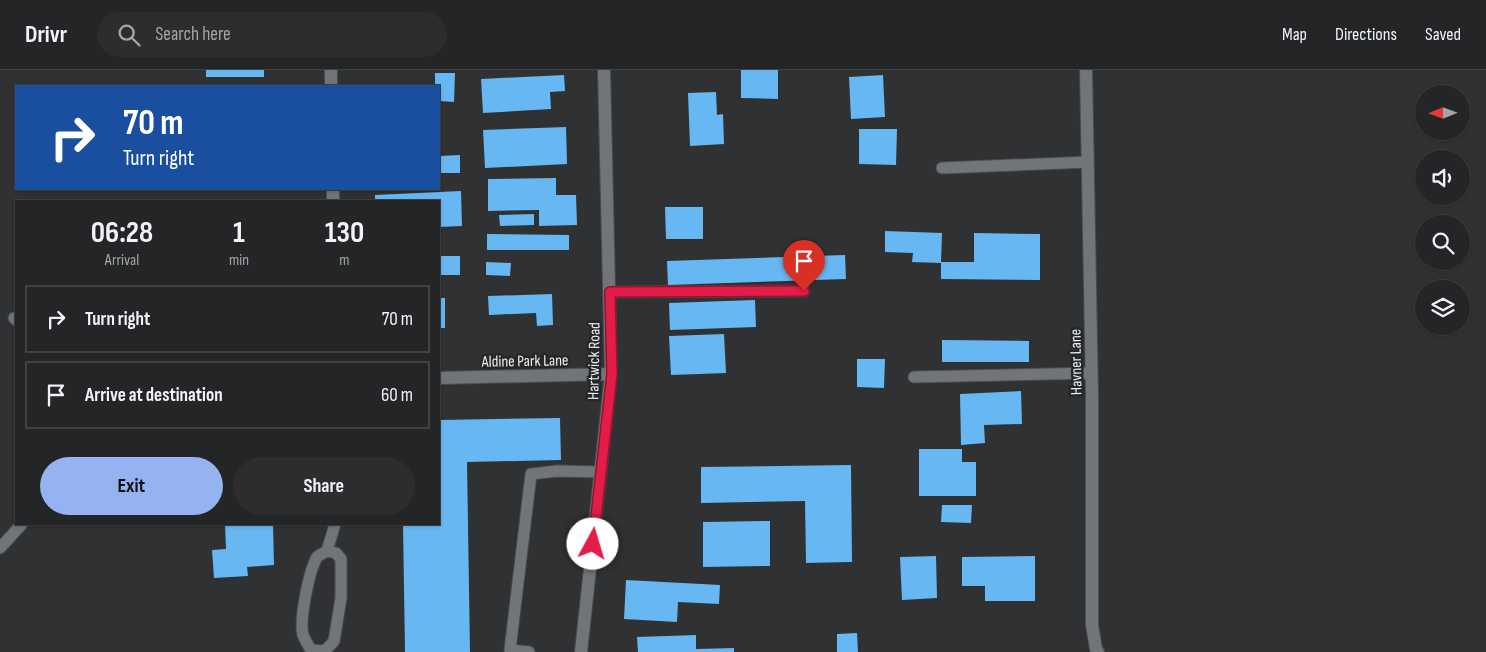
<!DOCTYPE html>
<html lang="en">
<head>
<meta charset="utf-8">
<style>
	body { margin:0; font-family:"Sofia Sans Condensed",sans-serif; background:#2b2d2e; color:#f1f3f6; height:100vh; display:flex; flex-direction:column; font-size:19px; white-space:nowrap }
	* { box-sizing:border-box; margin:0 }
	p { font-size:16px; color:#a3a5a7 }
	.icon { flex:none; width:28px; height:28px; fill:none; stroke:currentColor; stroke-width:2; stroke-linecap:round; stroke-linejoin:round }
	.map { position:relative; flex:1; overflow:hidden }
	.panel { position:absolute; left:15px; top:130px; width:425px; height:325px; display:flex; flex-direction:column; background:#232526; border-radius:0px; box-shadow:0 1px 4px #0004,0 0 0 1px #404243 }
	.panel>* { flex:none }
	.hud { position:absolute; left:15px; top:15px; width:425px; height:105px; border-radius:0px; box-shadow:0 1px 4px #0004,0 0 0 1px #404243; background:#1a4fa0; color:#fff; overflow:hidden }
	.needle { width:32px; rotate:269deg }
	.tools { position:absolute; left:1415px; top:15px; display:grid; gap:10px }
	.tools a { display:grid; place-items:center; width:55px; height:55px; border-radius:50%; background:#232526; box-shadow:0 1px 4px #0004,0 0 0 1px #404243; font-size:25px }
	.pin { position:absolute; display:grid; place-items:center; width:42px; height:42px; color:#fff; margin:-51px -21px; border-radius:50% 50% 50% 0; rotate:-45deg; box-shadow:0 0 5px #0007 }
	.pin .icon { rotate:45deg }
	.me { position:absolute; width:55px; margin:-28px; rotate:6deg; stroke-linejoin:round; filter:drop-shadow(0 0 4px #0008) }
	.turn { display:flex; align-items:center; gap:18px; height:105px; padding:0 25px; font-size:22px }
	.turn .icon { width:65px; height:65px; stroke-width:2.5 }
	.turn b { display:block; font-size:35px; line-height:42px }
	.eta { display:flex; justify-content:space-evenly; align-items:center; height:85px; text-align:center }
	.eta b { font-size:30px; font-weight:700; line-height:35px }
	.action { display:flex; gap:10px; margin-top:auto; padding:10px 25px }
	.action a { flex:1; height:58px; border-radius:30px; background:#95b2f1; color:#111; font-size:20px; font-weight:700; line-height:58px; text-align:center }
	.action a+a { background:#2b2d2e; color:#f1f3f6 }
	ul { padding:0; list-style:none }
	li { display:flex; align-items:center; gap:15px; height:68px; margin:0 10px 8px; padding:0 15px; border:2px solid #404243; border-radius:0px }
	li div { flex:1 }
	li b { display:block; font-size:19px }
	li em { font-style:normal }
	header { display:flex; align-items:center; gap:30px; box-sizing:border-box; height:70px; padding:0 25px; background:#232526; border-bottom:1px solid #404243 }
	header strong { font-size:24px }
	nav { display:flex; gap:28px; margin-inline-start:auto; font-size:18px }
	.search { width:350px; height:45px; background:#2b2d2e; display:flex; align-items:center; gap:12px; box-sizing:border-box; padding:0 18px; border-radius:28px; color:#a3a5a7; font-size:19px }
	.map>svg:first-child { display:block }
	.building { fill:#67b7f2 }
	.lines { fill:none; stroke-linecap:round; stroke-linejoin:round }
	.lane-casing { stroke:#4b4c4e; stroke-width:13 }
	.street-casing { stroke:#4b4c4e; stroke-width:14 }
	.lane { stroke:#727578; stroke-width:11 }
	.street { stroke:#727578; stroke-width:12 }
	.route-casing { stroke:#92132f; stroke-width:12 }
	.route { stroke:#e11d48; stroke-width:9 }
	.labels { text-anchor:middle; stroke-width:5; stroke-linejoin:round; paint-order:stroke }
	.street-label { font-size:16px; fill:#eeeff1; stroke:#252729 }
</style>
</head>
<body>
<header>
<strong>Drivr</strong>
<div class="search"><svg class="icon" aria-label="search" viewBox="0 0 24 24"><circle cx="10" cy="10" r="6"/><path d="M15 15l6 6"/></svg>Search here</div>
<nav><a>Map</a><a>Directions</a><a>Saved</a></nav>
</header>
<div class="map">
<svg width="1486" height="582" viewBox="0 0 1486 582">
	<rect width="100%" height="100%" fill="#2f3133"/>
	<g class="building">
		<rect x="206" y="0" width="58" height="7"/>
		<polygon points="741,0 778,0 778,29 741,28"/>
		<polygon points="435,3 455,3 454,32 439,31 439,16 435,16"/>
		<polygon points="564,5 565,21 550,22 551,39 483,43 481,9"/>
		<polygon points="883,5 885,47 851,49 849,7"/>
		<polygon points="716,22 717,45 723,44 724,74 690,76 688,23"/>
		<polygon points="566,57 567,94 485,98 483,60"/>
		<polygon points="859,59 897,59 896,95 859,94"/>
		<polygon points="460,85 460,103 439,103 439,86"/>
		<polygon points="556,108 556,125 576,125 577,155 539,156 539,140 488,141 488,109"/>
		<polygon points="461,121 462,156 439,157 439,131 375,131 375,125"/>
		<polygon points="665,137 703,137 703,169 666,169"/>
		<polygon points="534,144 534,155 500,156 499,145"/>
		<polygon points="885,161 942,163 941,193 912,192 913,183 885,182"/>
		<polygon points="974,163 1040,164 1040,210 941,209 941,192 974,192"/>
		<polygon points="487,164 569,165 569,180 487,180"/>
		<polygon points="845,185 846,209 668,215 667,191"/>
		<rect x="439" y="186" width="21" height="19"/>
		<polygon points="486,192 511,193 510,206 486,205"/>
		<polygon points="552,224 553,255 537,256 536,243 489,245 488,226"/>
		<rect x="439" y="228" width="6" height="30"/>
		<polygon points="755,230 756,257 670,260 669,233"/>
		<polygon points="724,264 726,303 671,305 669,266"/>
		<polygon points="942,270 1029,271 1029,292 942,292"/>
		<polygon points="857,289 885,289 884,318 857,317"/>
		<polygon points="1021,321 1022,354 984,355 985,373 961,375 960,324"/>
		<polygon points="560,348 561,390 467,392 470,582 405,582 403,454 439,454 439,350"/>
		<polygon points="919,379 962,379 962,392 976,392 976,426 919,426"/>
		<polygon points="851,395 852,492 806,493 805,431 701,433 701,397"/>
		<polygon points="942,435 972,435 971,453 941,452"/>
		<polygon points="770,451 770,496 703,497 703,452"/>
		<polygon points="225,454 273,454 274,495 247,497 248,506 214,508 212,480 226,479"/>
		<polygon points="936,486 937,528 902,530 900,487"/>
		<polygon points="1035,486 1035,531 985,531 985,516 962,516 962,487"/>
		<polygon points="626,510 720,515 719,534 678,532 677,552 624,549"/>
		<polygon points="857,563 858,582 837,582 837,564"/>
		<polygon points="696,565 696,579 734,578 734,582 638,582 637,567"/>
	</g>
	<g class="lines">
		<g class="lane-casing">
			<g id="lane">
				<polyline points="942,98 1088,92"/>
				<polyline points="610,222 804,221"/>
				<polyline points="14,248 16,250"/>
				<polyline points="914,307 1092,303"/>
				<polyline points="0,478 22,454"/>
				<path d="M327 481 336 483 341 489V528L334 571 325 581 311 580C308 575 305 570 303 565 299 550 309 501 317 487 319 485 324 483 327 481L335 454"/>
				<polyline points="529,582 510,580 531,404 557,401 601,402"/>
			</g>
		</g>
		<g class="street-casing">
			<g id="street">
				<polyline points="331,0 331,16"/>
				<polyline points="1086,0 1092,324 1092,555 1096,579 1098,582"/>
				<polyline points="333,119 333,131"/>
				<polyline points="439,308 611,304"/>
				<polyline points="581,582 611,304 604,0"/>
			</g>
		</g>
		<use href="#lane" class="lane"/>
		<use href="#street" class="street"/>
	</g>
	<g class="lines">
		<g class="route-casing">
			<polyline id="route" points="593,474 612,304 610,222 804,221"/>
		</g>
		<use href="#route" class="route"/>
	</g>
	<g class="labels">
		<g class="street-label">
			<text transform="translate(525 290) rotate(-1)" y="6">Aldine Park Lane</text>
			<text transform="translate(593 291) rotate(-89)" y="6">Hartwick Road</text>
			<text transform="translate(1075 292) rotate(-91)" y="6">Havner Lane</text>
		</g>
	</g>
</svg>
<div class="tools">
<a><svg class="needle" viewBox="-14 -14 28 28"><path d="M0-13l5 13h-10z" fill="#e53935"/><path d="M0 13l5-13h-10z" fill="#a3a5a7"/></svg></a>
<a><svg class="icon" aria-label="sound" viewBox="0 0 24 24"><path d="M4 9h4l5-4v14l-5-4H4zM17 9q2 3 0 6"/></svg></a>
<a><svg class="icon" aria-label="search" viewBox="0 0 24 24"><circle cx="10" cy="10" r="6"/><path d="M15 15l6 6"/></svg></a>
<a><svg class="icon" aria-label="layers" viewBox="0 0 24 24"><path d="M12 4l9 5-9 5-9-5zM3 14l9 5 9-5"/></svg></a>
</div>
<div class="pin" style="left:804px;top:221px;background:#d93025"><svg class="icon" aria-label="arrive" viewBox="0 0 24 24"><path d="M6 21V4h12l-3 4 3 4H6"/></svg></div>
<svg class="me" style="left:593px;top:474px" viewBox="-20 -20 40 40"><circle r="19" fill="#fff"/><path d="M0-13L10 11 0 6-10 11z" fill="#e11d48"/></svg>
<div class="hud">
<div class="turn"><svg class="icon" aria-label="right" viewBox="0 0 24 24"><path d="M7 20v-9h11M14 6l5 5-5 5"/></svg><div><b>70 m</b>Turn right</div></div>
</div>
<section class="panel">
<div class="eta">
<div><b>06:28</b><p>Arrival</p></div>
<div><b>1</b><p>min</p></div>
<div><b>130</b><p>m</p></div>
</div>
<ul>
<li><svg class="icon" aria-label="right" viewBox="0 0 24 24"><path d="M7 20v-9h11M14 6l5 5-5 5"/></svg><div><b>Turn right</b></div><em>70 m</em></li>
<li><svg class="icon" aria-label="arrive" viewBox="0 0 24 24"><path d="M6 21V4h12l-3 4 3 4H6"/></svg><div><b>Arrive at destination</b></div><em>60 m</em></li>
</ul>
<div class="action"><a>Exit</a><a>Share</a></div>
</section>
</div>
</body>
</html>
